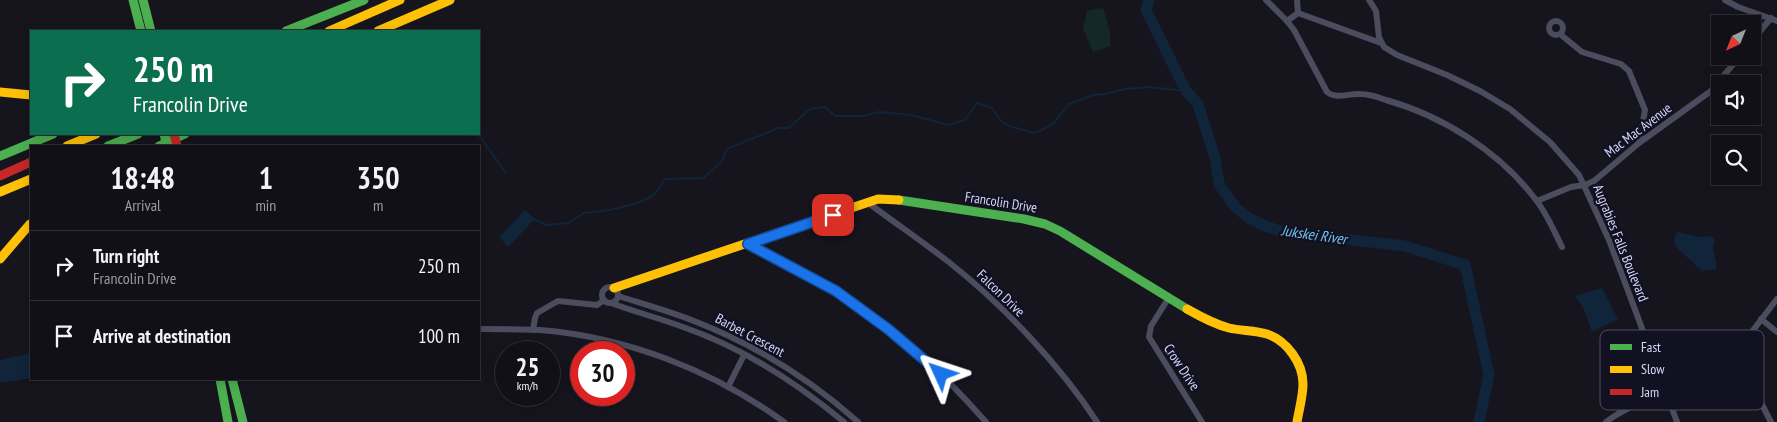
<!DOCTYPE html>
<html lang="en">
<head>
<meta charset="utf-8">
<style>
	body { margin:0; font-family:"PT Sans Narrow",sans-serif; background:#19191f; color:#f1f3f6; height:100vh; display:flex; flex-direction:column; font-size:19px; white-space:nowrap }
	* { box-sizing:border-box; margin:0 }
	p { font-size:16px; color:#9c9da1 }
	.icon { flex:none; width:28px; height:28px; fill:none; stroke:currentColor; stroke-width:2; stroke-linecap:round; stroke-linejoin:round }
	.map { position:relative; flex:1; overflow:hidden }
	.sheet { position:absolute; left:30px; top:145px; width:450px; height:235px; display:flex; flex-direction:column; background:#101016; border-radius:0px; box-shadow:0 2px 12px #0003,0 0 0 1px #303035 }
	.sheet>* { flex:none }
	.guide { position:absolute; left:30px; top:30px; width:450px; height:105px; border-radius:0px; box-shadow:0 2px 12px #0003,0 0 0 1px #303035; background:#0b6e4f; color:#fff; overflow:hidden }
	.needle { width:32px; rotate:223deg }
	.tools { position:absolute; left:1711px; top:15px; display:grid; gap:10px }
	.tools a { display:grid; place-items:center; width:50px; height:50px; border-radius:0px; background:#101016; box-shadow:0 2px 12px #0003,0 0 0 1px #303035; font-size:25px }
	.speed { position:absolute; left:495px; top:341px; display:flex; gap:10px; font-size:25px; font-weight:700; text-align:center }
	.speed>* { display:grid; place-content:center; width:65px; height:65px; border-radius:50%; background:#101016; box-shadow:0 2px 12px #0003,0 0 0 1px #303035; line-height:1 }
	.speed small { font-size:12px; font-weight:400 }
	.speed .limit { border:8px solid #d22; background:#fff; color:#111 }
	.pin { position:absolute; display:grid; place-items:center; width:42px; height:42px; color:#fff; margin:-21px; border-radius:10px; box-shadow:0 2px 8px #0006 }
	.me { position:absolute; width:55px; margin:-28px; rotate:312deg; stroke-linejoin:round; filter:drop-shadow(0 0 4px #0008) }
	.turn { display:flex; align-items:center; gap:18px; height:105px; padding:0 20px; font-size:22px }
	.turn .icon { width:65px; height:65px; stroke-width:2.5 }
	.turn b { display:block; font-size:35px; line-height:42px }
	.eta { display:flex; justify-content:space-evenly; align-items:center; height:85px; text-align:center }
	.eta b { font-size:30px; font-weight:700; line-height:35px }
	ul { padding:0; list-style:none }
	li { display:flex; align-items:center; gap:15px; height:70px; padding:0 20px; border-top:1px solid #303035 }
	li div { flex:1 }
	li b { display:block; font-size:19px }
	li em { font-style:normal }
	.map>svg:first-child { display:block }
	.green { fill:#142927 }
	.water { fill:#10243a }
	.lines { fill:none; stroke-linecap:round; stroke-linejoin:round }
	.stream { stroke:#10243a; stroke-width:2 }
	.river { stroke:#10243a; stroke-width:11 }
	.street { stroke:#4b4c5e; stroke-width:6 }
	.fast { stroke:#4caf50; stroke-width:9 }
	.slow { stroke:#ffc107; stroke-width:9 }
	.jam { stroke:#c62828; stroke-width:9 }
	.fast-bridge { stroke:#4caf50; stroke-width:9 }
	.jam-bridge { stroke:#c62828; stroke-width:9 }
	.route-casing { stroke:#114b97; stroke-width:12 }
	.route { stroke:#1a73e8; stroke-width:9 }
	.labels { text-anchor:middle; stroke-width:5; stroke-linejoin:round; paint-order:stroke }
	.street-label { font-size:14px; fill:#d7d7fa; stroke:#121122 }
	.water-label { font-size:15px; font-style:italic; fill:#70c3ef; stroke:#121122 }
	.key { fill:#121122; stroke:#4d4c63; stroke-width:1 }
	.key-label { font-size:14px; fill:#d7d7fa }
</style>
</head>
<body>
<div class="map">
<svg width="1777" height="422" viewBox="0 0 1777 422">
	<rect width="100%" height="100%" fill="#16151e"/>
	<polygon class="green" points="1103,8 1110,32 1110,46 1093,52 1083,28 1087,11"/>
	<g class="water">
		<polygon points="525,210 535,219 508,247 499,237"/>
		<polygon points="1678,232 1700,237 1712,236 1715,240 1713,248 1717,269 1702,271 1676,247 1674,243 1675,236"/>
		<polygon points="1602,288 1618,319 1592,332 1584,309 1575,296"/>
		<path d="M31 352V378L0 383V361C10 356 21 357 31 352Z"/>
	</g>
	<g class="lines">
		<g class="stream">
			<polyline points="478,134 506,173"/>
			<polyline points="534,219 546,225 568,223 584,213 610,210 638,203 654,195 665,179 704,178 722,161 727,149 778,128 789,128 810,109 825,107 835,116 863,116 879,112 911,115 948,125 965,120 977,103 992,108 1001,121 1009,126 1035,133 1052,125 1069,104 1093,95 1105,94 1125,89 1149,87 1186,91"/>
		</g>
		<polyline class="river" points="1149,0 1146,10 1186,91 1198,104 1215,158 1219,184 1235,207 1249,218 1265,226 1283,232 1405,246 1465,265 1489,375 1479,422"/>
		<g class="street">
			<path d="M1266 0 1287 21 1294 30 1327 92C1337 100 1349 93 1360 94 1369 94 1378 97 1386 100 1443 116 1500 152 1536 200 1547 214 1554 231 1562 247"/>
			<polyline points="1297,0 1298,13"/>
			<polyline points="1369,0 1376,11 1379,37 1384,47 1397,55 1447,75 1480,91 1510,109 1550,142 1579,175 1609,240 1677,422"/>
			<polyline points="1725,0 1738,7 1777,21"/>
			<polyline points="1287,21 1298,13 1381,43"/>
			<circle cx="1556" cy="28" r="7"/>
			<polyline points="1560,34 1582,52 1621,64 1629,71 1645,110 1639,143"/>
			<polyline points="1752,41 1771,18"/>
			<polyline points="1537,201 1571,187 1585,185 1594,181 1639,143 1711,91 1740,56"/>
			<path d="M867 202C895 223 923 242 950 263 1003 305 1060 365 1097 422"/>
			<path d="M748 244C777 259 808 273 836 291 893 326 942 372 986 422"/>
			<circle cx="610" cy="295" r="8"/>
			<path d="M618 296C643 304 669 311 694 321 753 344 810 379 858 422"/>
			<polyline points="1168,299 1151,326 1149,337 1202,422"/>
			<path d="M611 303C635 312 659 318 683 327 741 347 797 383 844 422"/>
			<polyline points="1761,319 1777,332"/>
			<path d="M479 329C499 329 520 329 540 330 627 337 714 371 784 422"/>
			<polyline points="533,330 535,318 537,313 558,301 597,305 604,300"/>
			<polyline points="1728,360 1759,399 1771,422"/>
			<polyline points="728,387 744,355"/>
			<path d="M1606 422C1637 398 1680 393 1713 371 1738 354 1758 323 1777 299"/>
		</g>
		<g class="fast">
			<polyline points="133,0 141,31"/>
			<polyline points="143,0 151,31"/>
			<polyline points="286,31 364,0"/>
			<polyline points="108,146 138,134"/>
			<polyline points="159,146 185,134"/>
			<polyline points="0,156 53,134"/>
			<polyline points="899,200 1024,219 1045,224 1060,231 1187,309"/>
			<polyline points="220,379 228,422"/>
			<polyline points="232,379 243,422"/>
		</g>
		<g class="slow">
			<polyline points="329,31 400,0"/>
			<polyline points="378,31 450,0"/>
			<polyline points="0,92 31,95"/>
			<polyline points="67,146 96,134"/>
			<polyline points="0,192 31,179"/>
			<polyline points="0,259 30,224"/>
			<polyline points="614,288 878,199 899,200"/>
			<path d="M1187 309C1201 317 1214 324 1229 328 1241 331 1255 330 1267 334 1287 341 1303 363 1303 384 1303 396 1299 410 1297 422"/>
		</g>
		<polyline class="jam" points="0,176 31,162"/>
		<polyline class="fast-bridge" points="164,134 167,146"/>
		<polyline class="jam-bridge" points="174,134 177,146"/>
	</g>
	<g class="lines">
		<g class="route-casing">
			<polyline id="route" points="833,215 748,244 836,291 888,329 941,374"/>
		</g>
		<use href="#route" class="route"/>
	</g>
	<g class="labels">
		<g class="street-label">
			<text transform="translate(1638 130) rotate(-37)" y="5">Mac Mac Avenue</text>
			<text transform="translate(1001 202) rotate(9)" y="5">Francolin Drive</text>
			<text transform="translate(1621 243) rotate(68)" y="5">Augrabies Falls Boulevard</text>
			<text transform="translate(1001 293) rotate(44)" y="5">Falcon Drive</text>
			<text transform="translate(750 335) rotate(28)" y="5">Barbet Crescent</text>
			<text transform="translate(1182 367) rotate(56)" y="5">Crow Drive</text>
		</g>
		<g class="water-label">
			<text transform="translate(1314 235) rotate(8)" y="5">Jukskei River</text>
		</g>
	</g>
	<rect x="1600" y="330" width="164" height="80" rx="8" class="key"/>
	<rect x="1610" y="344" width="22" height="6" fill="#4caf50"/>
	<rect x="1610" y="366" width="22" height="7" fill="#ffc107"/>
	<rect x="1610" y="389" width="22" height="6" fill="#c62828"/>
	<g class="key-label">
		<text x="1641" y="352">Fast</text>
		<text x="1641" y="374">Slow</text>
		<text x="1641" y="397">Jam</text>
	</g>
</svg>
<div class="tools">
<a><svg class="needle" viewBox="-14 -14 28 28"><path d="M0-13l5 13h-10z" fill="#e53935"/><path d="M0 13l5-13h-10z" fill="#9c9da1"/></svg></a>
<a><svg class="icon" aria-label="sound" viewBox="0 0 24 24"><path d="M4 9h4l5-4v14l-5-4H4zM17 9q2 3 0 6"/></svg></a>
<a><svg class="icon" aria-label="search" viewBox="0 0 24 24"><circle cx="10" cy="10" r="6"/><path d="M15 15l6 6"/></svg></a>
</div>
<div class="speed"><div>25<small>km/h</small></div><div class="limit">30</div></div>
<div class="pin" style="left:833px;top:215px;background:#d93025"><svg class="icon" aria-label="arrive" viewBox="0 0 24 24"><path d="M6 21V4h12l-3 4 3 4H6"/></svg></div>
<svg class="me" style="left:941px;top:374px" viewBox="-20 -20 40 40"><path d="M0-17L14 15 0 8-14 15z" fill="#1a73e8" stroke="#fff" stroke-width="4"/></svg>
<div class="guide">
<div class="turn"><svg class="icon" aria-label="right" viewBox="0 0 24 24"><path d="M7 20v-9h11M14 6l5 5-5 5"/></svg><div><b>250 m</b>Francolin Drive</div></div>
</div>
<section class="sheet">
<div class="eta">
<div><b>18:48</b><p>Arrival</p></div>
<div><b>1</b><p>min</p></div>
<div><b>350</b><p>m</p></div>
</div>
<ul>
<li><svg class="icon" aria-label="right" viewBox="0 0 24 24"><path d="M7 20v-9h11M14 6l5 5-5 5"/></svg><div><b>Turn right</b><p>Francolin Drive</p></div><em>250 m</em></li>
<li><svg class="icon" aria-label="arrive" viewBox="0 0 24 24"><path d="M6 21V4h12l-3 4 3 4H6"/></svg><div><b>Arrive at destination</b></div><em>100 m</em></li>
</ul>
</section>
</div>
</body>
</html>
